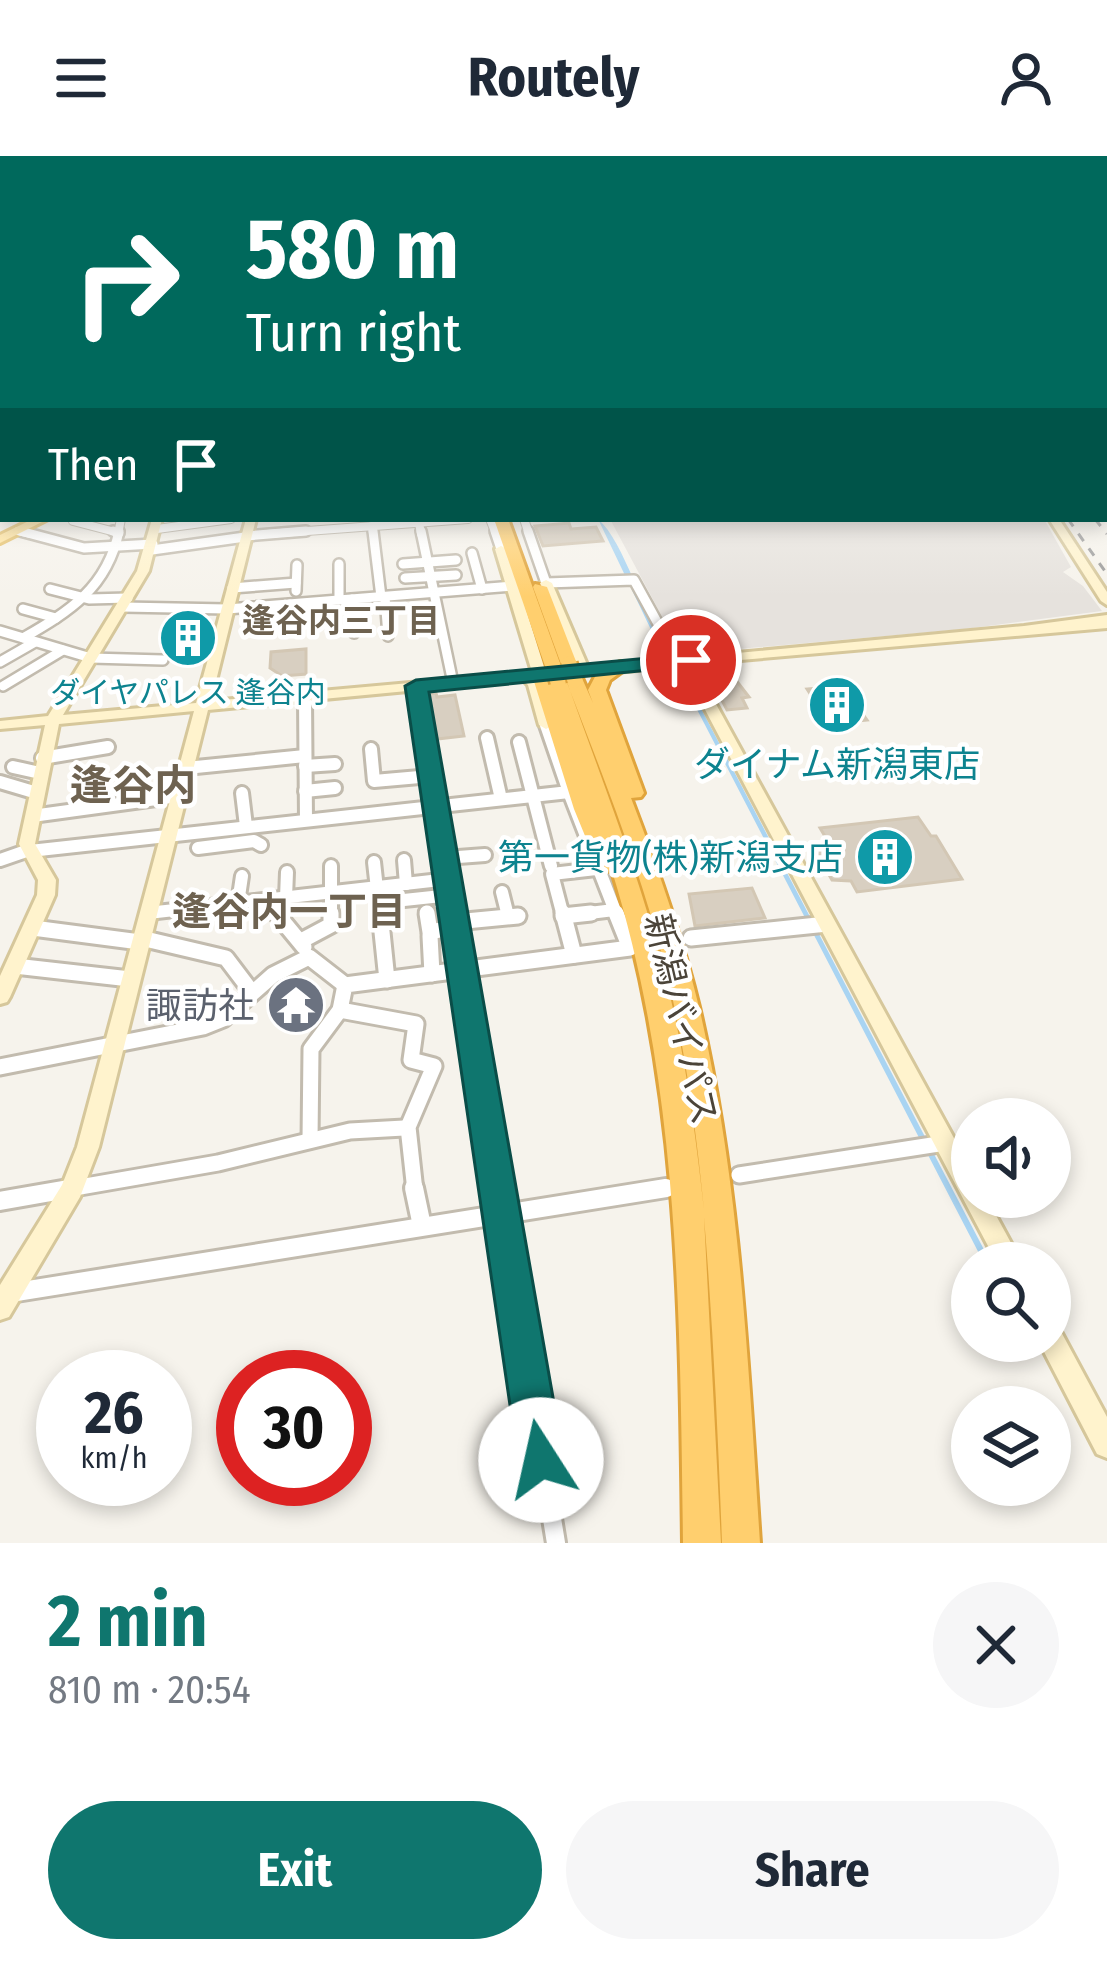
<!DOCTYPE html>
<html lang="en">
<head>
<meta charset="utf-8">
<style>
	body { margin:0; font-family:"Fira Sans Condensed","Noto Sans JP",sans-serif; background:#f6f6f7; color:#1f2937; height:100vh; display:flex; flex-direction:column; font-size:45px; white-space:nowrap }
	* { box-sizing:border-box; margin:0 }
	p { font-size:39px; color:#747a83 }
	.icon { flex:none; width:66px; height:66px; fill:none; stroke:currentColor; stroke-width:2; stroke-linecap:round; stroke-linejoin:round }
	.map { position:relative; height:1387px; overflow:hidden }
	.details { display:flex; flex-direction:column; background:#fff; flex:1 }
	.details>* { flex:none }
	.guide { position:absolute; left:0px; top:0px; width:1107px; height:366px; box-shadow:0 6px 18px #0003; background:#00695c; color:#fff; overflow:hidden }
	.controls { position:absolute; left:951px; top:942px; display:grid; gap:24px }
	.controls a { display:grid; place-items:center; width:120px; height:120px; border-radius:50%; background:#fff; box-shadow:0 6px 18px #0003; font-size:60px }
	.speed { position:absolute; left:36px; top:1194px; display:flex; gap:24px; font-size:60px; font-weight:700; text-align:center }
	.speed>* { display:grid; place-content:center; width:156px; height:156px; border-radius:50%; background:#fff; box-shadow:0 6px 18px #0003; line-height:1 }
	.speed small { font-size:30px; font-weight:400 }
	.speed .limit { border:18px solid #d22; background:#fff; color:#111 }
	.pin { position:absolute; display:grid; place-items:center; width:102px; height:102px; color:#fff; margin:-51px; border:6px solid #fff; border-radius:50%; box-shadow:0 3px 12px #0007 }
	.me { position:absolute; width:132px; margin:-66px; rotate:350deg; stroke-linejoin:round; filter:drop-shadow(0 0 9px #0008) }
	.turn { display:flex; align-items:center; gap:42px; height:252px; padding:0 48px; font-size:54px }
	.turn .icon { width:156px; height:156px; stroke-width:2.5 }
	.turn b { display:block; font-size:84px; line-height:102px }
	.then { display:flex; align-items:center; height:114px; padding:0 48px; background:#0003; gap:24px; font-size:45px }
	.round { display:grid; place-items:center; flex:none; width:126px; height:126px; border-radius:63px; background:#f6f6f7 }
	.headline { display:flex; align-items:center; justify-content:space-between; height:204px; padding:0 48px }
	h1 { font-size:72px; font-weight:700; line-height:90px; color:#0f766e }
	.cta { display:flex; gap:24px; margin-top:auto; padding:24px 48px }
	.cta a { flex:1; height:138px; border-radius:72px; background:#0f766e; color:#fff; font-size:48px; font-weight:700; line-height:138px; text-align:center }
	.cta a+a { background:#f6f6f7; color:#1f2937 }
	header { display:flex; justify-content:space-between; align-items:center; height:156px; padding:0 48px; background:#fff; font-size:54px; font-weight:700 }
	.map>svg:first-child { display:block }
	.industrial { fill:#e6e2dd }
	.water { fill:#a9d4f2 }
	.building { fill:#d8cfc1; stroke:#d3c7b4; stroke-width:3 }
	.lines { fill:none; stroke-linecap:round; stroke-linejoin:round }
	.street-far4-casing { stroke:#c2bbae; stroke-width:10 }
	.street-far3-casing { stroke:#c2bbae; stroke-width:14 }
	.street-far2-casing { stroke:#c2bbae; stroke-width:18 }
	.street-far1-casing { stroke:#c2bbae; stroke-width:21 }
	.street-casing { stroke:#c2bbae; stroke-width:24 }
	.secondary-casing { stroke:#d6c79b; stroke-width:6 }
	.primary-casing { stroke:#e6c16a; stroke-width:6 }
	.highway-casing { stroke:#e0a43c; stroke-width:6 }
	.street-far4 { stroke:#fff; stroke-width:8 }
	.street-far3 { stroke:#fff; stroke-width:9 }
	.street-far2 { stroke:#fff; stroke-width:12 }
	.street-far1 { stroke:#fff; stroke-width:15 }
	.street { stroke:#fff; stroke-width:18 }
	.secondary { fill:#fff3cd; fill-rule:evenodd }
	.primary { fill:#ffe39c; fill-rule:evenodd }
	.highway { fill:#ffcf6e; fill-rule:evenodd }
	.rail { stroke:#9a9a9a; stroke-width:3; stroke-dasharray:9 9; stroke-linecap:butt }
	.highway-bridge-casing { stroke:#e0a43c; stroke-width:20; stroke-linecap:butt }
	.highway-bridge { stroke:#ffcf6e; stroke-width:15 }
	.route { fill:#0f766e; stroke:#0a4d48; stroke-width:3 }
	.labels { text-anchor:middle; stroke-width:9; stroke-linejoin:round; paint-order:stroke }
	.far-culture-label { font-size:30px; fill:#0d838f; stroke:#fff }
	.far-neighbourhood-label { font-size:33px; font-weight:bold; fill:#6e6250; stroke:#fff }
	.culture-label { font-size:36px; fill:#0d838f; stroke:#fff }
	.worship-label { font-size:36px; fill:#5b616d; stroke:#fff; text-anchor:end }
	.street-label { font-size:36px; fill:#4b4439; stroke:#fff }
	.neighbourhood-label { font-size:39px; font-weight:bold; fill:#6e6250; stroke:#fff }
	.quarter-label { font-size:42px; font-weight:bold; fill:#6e6250; stroke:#fff }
</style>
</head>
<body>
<header><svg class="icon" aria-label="menu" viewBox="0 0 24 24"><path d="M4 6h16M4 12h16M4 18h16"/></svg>Routely<svg class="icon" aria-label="person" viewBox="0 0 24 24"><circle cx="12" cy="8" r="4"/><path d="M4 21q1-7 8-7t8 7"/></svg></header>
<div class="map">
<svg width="1107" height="1387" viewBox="0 0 1107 1387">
	<rect width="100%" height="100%" fill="#f6f3ec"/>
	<polygon class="industrial" points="610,363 1044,363 1071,411 1063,416 1083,430 1102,455 965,473 682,498"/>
	<path class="water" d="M598 363C625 386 642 459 671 495L991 1107H984L676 513 655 482Z"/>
	<g class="building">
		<polygon points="569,367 571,373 596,371 603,385 543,390 535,370"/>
		<polygon points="306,493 306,518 282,520 270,512 271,496"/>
		<polygon points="725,510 749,541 742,542 747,552 727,554 705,512"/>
		<polygon points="843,530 867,564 830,568 807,533"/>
		<polygon points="436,537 437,541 455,539 464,580 437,583 428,538"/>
		<polygon points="918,661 931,680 936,680 962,723 857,736 851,725 832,724 815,694 832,692 820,672"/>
		<polygon points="752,732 765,762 695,770 689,738"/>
	</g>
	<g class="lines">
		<g class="street-far4-casing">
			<g id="street-far4">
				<polyline points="490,363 496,378"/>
				<polyline points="524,363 529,378"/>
				<polyline points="73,365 119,377"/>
				<polyline points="419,367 421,378"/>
				<polyline points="372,370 373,378"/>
				<polyline points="157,373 231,363"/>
				<polyline points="18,375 31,378"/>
				<polyline points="118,378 121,363"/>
				<polyline points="267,378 468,363"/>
			</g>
		</g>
		<g class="street-far3-casing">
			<g id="street-far3">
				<polyline points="20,375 84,392 153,388"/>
				<polyline points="113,375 119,377"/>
				<polyline points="373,375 381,441"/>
				<polyline points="421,375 453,527"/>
				<polyline points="495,375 501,393"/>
				<polyline points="528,375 546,427 634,424 667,484 691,504"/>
				<polyline points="246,380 306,375"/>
				<polyline points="152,394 245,381"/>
				<polyline points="472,397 482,433"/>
				<polyline points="339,408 339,444"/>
				<polyline points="403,408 456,404"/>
				<polyline points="405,422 456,419"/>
				<polyline points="232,432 296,427"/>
				<polyline points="50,433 89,443 128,442"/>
				<polyline points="296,435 297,409"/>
				<polyline points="385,441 388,480"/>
				<polyline points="352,443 354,477"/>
				<polyline points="123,451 227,453 512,430"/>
				<polyline points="23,453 56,462"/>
				<polyline points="289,466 290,448"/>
				<polyline points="0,475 91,502 163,504"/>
				<path d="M23 482C70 455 107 432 119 375"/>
				<polyline points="0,506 35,486"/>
				<polyline points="3,530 63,494"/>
				<polyline points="417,530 419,545"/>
			</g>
		</g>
		<g class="street-far2-casing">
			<g id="street-far2">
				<polyline points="305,542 306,664"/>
				<polyline points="419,542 454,760"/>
				<polyline points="487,582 501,643"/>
				<polyline points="519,586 551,710"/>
				<polyline points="371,593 374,625 431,620"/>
				<polyline points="42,602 108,591"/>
				<polyline points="305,610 335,608"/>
				<polyline points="13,611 40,617"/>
				<polyline points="186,612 305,600"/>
				<polyline points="0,626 37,637"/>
				<polyline points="305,635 335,632"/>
				<polyline points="569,636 617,760"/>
				<polyline points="242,637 246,670"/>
				<polyline points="32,660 178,640"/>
				<polyline points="198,692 254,685 261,689"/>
				<polyline points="30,695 569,636 546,569"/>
				<polyline points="445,702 485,699"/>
				<polyline points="0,704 29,694"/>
				<polyline points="404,704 406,728"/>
				<polyline points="374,706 380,760"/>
				<polyline points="331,710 331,760"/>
				<polyline points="502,736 508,760"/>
				<polyline points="286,742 287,716"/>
				<polyline points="273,743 278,760"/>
				<polyline points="404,744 451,739"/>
				<polyline points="238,747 242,720"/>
				<polyline points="148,757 449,723"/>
				<polyline points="563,760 552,718 596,713"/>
				<polyline points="565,760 614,754"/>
			</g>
		</g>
		<g class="street-far1-casing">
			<g id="street-far1">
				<polyline points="276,757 304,791"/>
				<polyline points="380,757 387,824"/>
				<polyline points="427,757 430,776 456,771"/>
				<polyline points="454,757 499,1035"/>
				<polyline points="563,757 574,799"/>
				<polyline points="563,760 591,757"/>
				<polyline points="455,766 518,760"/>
				<polyline points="33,772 140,786"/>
				<polyline points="430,780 432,818"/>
				<polyline points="141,782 226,802 251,835"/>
				<polyline points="691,782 827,768"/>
				<polyline points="301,785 331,769 331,757"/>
				<polyline points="15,810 130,823"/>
				<polyline points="340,854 416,868 411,904 434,910 408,971 415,1035"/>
				<polyline points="0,911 203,871 223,863 273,819 309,801 345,829"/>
				<polyline points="310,984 311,893 340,854 345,829 630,792 616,757"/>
				<polyline points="739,1019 945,987"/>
				<polyline points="57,1035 218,1007 350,975 404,972"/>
				<polyline points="647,1035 666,1032"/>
			</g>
		</g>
		<g class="street-casing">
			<g id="street">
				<polyline points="414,1032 422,1070"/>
				<polyline points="498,1032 556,1387"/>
				<polyline points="0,1045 74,1032"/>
				<polyline points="10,1137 666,1032"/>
			</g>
		</g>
		<g class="secondary-casing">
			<g id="secondary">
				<polygon points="0,268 3,269 3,275 0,274"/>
				<polygon points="152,363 162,363 149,415 63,559 196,547 246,363 256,363 211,545 532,516 495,393 501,390 507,393 545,514 575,512 540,427 546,424 552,427 588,511 1024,470 1107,459 1107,472 694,508 972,1015 972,1041 986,1041 1022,1107 997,1107 682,510 537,523 541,528 553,569 546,573 539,569 528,529 523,524 208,554 99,991 80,1041 9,1161 0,1164 0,1129 62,1029 77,991 194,555 59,568 35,688 56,724 55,739 10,841 7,846 0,848 0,820 37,739 38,724 19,688 45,569 0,573 0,565 48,560 137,415"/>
				<polygon points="1049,363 1059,363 1107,436 1107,449 1101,445"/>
				<polygon points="1050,1168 1059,1172 1107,1261 1107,1302 1097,1298 1041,1190 1039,1185 1050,1185"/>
			</g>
		</g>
		<g class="primary-casing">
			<polygon id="primary" points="33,363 48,363 0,387 0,379"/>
		</g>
		<g class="highway-casing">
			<g id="highway">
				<polygon points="494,363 508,363 561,510 559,514 553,515 545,510"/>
				<polygon points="535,428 547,431 577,508 575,512 569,513 561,508 533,431"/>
				<path d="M620 506 628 511 610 524 606 534 644 637 641 641 631 642C657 710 682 780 699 851 740 1026 748 1208 760 1387H722C718 1278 713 1169 704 1061L721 1387H683C680 1160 680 934 612 715L600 714 597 709 574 653 532 519 540 514 546 515 550 525 558 521 567 526C601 622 639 717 664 816 685 894 695 974 704 1054 696 972 685 890 665 810 640 712 602 618 566 524L575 519 581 520 593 547 588 534 597 517Z"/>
			</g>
		</g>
		<use href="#street-far4" class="street-far4"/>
		<use href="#street-far3" class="street-far3"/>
		<use href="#street-far2" class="street-far2"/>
		<use href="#street-far1" class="street-far1"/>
		<use href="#street" class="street"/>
		<use href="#secondary" class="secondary"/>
		<use href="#primary" class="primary"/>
		<use href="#highway" class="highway"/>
		<g class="rail">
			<polyline points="1068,363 1107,418"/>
			<polyline points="1095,363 1107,378"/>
		</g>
		<g class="highway-bridge-casing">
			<g id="highway-bridge">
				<polyline points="569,508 575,524"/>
				<polyline points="553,510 558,526"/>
			</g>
		</g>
		<use href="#highway-bridge" class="highway-bridge"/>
	</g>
	<linearGradient id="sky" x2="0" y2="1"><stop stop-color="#8fc1ec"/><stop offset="0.56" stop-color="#fbfaf6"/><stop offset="1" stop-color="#fbfaf6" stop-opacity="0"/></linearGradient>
	<rect width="1107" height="441" fill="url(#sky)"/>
	<polygon class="route" points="691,498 702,504 699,509 429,536 564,1304 557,1320 541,1327 525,1320 518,1304 405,530 416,524"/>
	<defs>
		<g id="building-disc" transform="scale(3)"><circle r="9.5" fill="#0f9aa8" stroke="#fff"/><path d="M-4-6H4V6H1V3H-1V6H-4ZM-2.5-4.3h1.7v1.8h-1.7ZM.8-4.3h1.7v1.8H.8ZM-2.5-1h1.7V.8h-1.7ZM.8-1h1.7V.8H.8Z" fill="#fff"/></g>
		<g id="temple-disc" transform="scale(3)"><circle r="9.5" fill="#6b7280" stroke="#fff"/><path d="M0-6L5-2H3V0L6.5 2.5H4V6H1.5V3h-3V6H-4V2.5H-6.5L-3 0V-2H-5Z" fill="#fff"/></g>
	</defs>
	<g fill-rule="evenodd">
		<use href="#building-disc" x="188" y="482"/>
		<use href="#building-disc" x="837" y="549"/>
		<use href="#building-disc" x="885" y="701"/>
		<use href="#temple-disc" x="296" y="849"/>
	</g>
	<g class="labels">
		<g class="far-culture-label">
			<text x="188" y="547">ダイヤパレス 逢谷内</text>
		</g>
		<g class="far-neighbourhood-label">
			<text x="341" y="476">逢谷内三丁目</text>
		</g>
		<g class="culture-label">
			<text x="837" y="621">ダイナム新潟東店</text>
			<text x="843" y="714" text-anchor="end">第一貨物(株)新潟支店</text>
		</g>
		<g class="worship-label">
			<text x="254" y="862">諏訪社</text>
		</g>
		<g class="street-label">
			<text transform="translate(682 863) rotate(77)" y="13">新潟バイパス</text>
		</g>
		<g class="neighbourhood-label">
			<text x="289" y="769">逢谷内一丁目</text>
		</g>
		<g class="quarter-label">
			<text x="133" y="644">逢谷内</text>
		</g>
	</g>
</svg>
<div class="controls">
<a><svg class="icon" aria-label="sound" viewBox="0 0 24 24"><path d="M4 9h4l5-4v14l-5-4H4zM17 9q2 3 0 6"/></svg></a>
<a><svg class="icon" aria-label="search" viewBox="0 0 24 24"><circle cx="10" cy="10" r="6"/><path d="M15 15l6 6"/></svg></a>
<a><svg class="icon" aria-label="layers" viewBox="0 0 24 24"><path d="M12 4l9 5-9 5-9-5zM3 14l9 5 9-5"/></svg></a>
</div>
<div class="speed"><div>26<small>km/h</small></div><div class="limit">30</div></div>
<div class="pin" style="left:691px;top:504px;background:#d93025"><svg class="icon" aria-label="arrive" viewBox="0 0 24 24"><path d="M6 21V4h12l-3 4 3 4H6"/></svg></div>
<svg class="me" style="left:541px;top:1304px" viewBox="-20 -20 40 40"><circle r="19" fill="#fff"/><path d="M0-13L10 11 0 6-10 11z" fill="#0f766e"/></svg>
<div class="guide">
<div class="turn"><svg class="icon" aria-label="right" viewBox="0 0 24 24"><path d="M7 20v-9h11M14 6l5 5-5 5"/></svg><div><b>580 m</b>Turn right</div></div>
<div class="then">Then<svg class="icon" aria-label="arrive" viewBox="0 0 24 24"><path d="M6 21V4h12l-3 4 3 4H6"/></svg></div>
</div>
</div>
<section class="details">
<div class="headline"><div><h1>2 min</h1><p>810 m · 20:54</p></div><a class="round"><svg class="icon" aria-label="close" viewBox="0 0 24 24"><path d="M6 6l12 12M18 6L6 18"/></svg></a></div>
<div class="cta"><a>Exit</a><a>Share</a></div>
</section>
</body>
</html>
